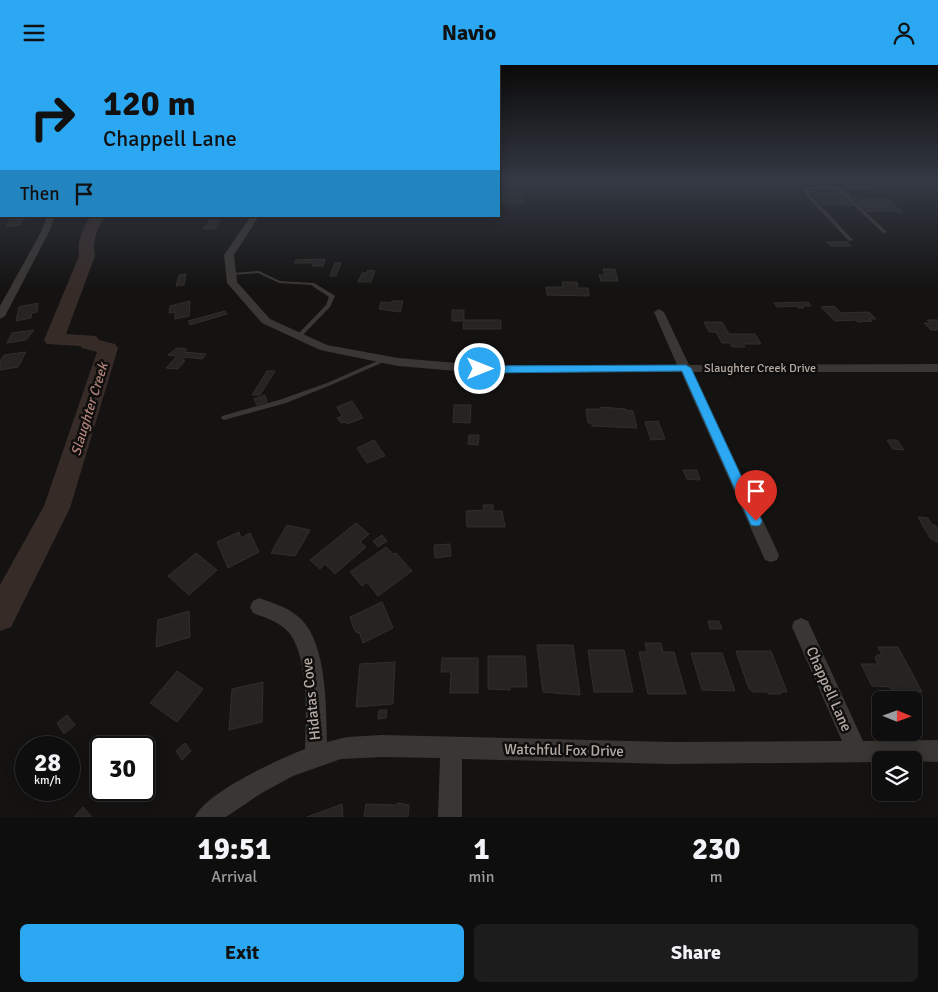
<!DOCTYPE html>
<html lang="en">
<head>
<meta charset="utf-8">
<style>
	body { margin:0; font-family:Signika,sans-serif; background:#1d1c1c; color:#f1f3f6; height:100vh; display:flex; flex-direction:column; font-size:19px; white-space:nowrap }
	* { box-sizing:border-box; margin:0 }
	p { font-size:16px; color:#9b9c9e }
	.icon { flex:none; width:28px; height:28px; fill:none; stroke:currentColor; stroke-width:2; stroke-linecap:round; stroke-linejoin:round }
	.map { position:relative; height:752px; overflow:hidden }
	.panel { display:flex; flex-direction:column; background:#0f0e0e; flex:1 }
	.panel>* { flex:none }
	.hud { position:absolute; left:0px; top:0px; width:500px; height:152px; box-shadow:0 2px 12px #0003,0 0 0 1px #2f2e2e; background:#2ca7f1; color:#111; overflow:hidden }
	.needle { width:32px; rotate:91deg }
	.controls { position:absolute; left:872px; top:626px; display:grid; gap:10px }
	.controls a { display:grid; place-items:center; width:50px; height:50px; border-radius:8px; background:#0f0e0e; box-shadow:0 2px 12px #0003,0 0 0 1px #2f2e2e; font-size:25px }
	.speed { position:absolute; left:15px; top:671px; display:flex; gap:10px; font-size:25px; font-weight:700; text-align:center }
	.speed>* { display:grid; place-content:center; width:65px; height:65px; border-radius:50%; background:#0f0e0e; box-shadow:0 2px 12px #0003,0 0 0 1px #2f2e2e; line-height:1 }
	.speed small { font-size:12px; font-weight:400 }
	.speed .limit { border:2px solid #111; border-radius:8px; background:#fff; color:#111 }
	.pin { position:absolute; display:grid; place-items:center; width:42px; height:42px; color:#fff; margin:-51px -21px; border-radius:50% 50% 50% 0; rotate:-45deg; box-shadow:0 0 5px #0007 }
	.pin .icon { rotate:45deg }
	.me { position:absolute; width:55px; margin:-28px; rotate:90deg; stroke-linejoin:round; filter:drop-shadow(0 0 4px #0008) }
	.turn { display:flex; align-items:center; gap:18px; height:105px; padding:0 20px; font-size:22px }
	.turn .icon { width:65px; height:65px; stroke-width:2.5 }
	.turn b { display:block; font-size:35px; line-height:42px }
	.then { display:flex; align-items:center; height:48px; padding:0 20px; background:#0003; gap:10px; font-size:19px }
	.eta { display:flex; justify-content:space-evenly; align-items:center; height:85px; text-align:center }
	.eta b { font-size:30px; font-weight:700; line-height:35px }
	.primary-button { display:flex; gap:10px; margin-top:auto; padding:10px 20px }
	.primary-button a { flex:1; height:58px; border-radius:8px; background:#2ca7f1; color:#111; font-size:20px; font-weight:700; line-height:58px; text-align:center }
	.primary-button a+a { background:#1d1c1c; color:#f1f3f6 }
	header { display:flex; justify-content:space-between; align-items:center; height:65px; padding:0 20px; background:#2ca7f1; color:#111; font-size:22px; font-weight:700 }
	.map>svg:first-child { display:block }
	.lines { fill:none; stroke-linecap:round; stroke-linejoin:round }
	.river { fill:#372b28; fill-rule:evenodd }
	.building { fill:#252422; stroke:#302f2c }
	.lane { fill:#393633; fill-rule:evenodd }
	.street { fill:#393633; fill-rule:evenodd }
	.route { fill:#2ca7f1; stroke:#1d6d9d }
	.labels { text-anchor:middle; stroke-width:5; stroke-linejoin:round; paint-order:stroke }
	.street-label { font-size:12px; fill:#b4aaa3; stroke:#0f0e0d }
	.water-label { font-size:14px; font-style:italic; fill:#b0837a; stroke:#0f0e0d }
	.near-street-label { font-size:15px; fill:#b4aaa3; stroke:#0f0e0d }
</style>
</head>
<body>
<header><svg class="icon" aria-label="menu" viewBox="0 0 24 24"><path d="M4 6h16M4 12h16M4 18h16"/></svg>Navio<svg class="icon" aria-label="person" viewBox="0 0 24 24"><circle cx="12" cy="8" r="4"/><path d="M4 21q1-7 8-7t8 7"/></svg></header>
<div class="map">
<svg width="938" height="752" viewBox="0 0 938 752">
	<rect width="100%" height="100%" fill="#141312"/>
	<g class="lines">
		<path class="river" d="M91 151H105C97 164 92 176 95 191L66 269 96 271 99 275 115 279 118 283 70 443 11 562 0 566V520L44 441 97 287 82 283 80 281 47 279 44 275 79 191C77 176 82 164 91 151Z"/>
	</g>
	<g class="building">
		<polygon points="810,126 818,127 832,140 823,140"/>
		<polygon points="502,127 522,127 524,138 503,138"/>
		<polygon points="820,127 828,127 842,140 834,140"/>
		<polygon points="830,127 839,127 853,141 843,140"/>
		<polygon points="853,133 888,134 893,138 857,137"/>
		<polygon points="857,137 892,138 896,142 861,141"/>
		<polygon points="862,142 898,143 902,147 866,146"/>
		<polygon points="36,151 23,154 20,160 6,162 11,152"/>
		<polygon points="210,155 220,155 214,164 203,164"/>
		<polygon points="827,177 847,177 851,181 831,181"/>
		<polygon points="325,194 323,201 312,201 313,198 294,198 296,195"/>
		<polygon points="335,198 341,198 336,211 330,211"/>
		<polygon points="603,204 615,204 618,216 601,216 599,210 605,210"/>
		<polygon points="368,205 375,206 371,217 358,217 362,208 367,208"/>
		<polygon points="186,209 184,220 176,221 179,210"/>
		<polygon points="562,217 577,217 578,223 588,223 589,231 547,230 546,222 563,222"/>
		<polygon points="190,236 189,251 175,254 175,247 169,248 170,241"/>
		<polygon points="392,236 403,236 400,247 379,244 381,237 391,238"/>
		<polygon points="808,237 811,241 802,241 804,243 798,243 796,241 777,242 774,238"/>
		<polygon points="38,238 37,247 32,248 31,253 16,256 19,242"/>
		<polygon points="834,241 841,248 869,247 876,254 869,254 872,256 858,257 856,255 835,256 821,242"/>
		<polygon points="452,245 464,245 464,255 501,255 501,264 463,264 464,256 452,256"/>
		<polygon points="225,246 227,249 190,260 188,256"/>
		<polygon points="927,255 938,255 938,265 931,265 924,258 931,258"/>
		<polygon points="704,257 722,257 729,269 755,269 761,279 743,279 745,282 732,282 730,278 722,278 716,267 709,267"/>
		<polygon points="34,265 26,275 7,278 12,268"/>
		<polygon points="177,283 187,284 184,287 206,289 202,294 186,292 182,295 185,296 178,304 166,303 177,291 168,290"/>
		<polygon points="26,287 18,302 0,305 0,296 4,290"/>
		<polygon points="267,306 275,306 260,330 252,330"/>
		<polygon points="265,330 267,337 257,340 254,334"/>
		<polygon points="352,336 363,353 347,359 346,357 341,358 337,353 342,351 337,342"/>
		<polygon points="454,340 471,340 470,358 453,357"/>
		<polygon points="601,342 625,344 626,345 633,346 637,363 592,361 592,358 588,358 586,344 601,344"/>
		<polygon points="658,356 665,374 651,375 645,357"/>
		<polygon points="469,370 479,370 478,380 468,379"/>
		<polygon points="374,375 385,391 367,398 357,383"/>
		<polygon points="887,375 897,375 904,385 893,384"/>
		<polygon points="683,405 697,405 700,415 687,414"/>
		<polygon points="483,440 493,440 493,446 502,446 505,462 467,462 466,446 484,445"/>
		<polygon points="918,452 928,453 932,460 935,460 938,465 938,478 930,473"/>
		<polygon points="356,458 369,469 360,477 366,482 335,509 325,499 320,504 310,495"/>
		<polygon points="287,460 310,465 295,491 271,488"/>
		<polygon points="239,467 241,473 250,468 259,487 228,503 217,477"/>
		<polygon points="382,470 387,476 378,482 373,476"/>
		<polygon points="450,479 451,491 435,493 434,480"/>
		<polygon points="386,482 393,489 396,488 412,506 378,531 367,517 362,521 350,507"/>
		<polygon points="196,488 217,505 189,530 168,511"/>
		<polygon points="382,537 393,563 363,578 359,567 357,568 354,564 350,552"/>
		<polygon points="189,546 190,572 156,582 158,555"/>
		<polygon points="708,556 719,556 722,564 710,564"/>
		<polygon points="645,578 661,578 663,587 674,587 686,629 648,629 639,587 647,587"/>
		<polygon points="537,580 573,580 580,630 543,627"/>
		<polygon points="878,582 898,582 922,627 892,626 890,622 872,621 861,599 878,599 875,593 877,590 882,590"/>
		<polygon points="588,585 624,585 633,627 594,627"/>
		<polygon points="736,586 771,586 787,627 780,627 781,629 768,629 766,623 764,623 766,627 753,627 749,624"/>
		<polygon points="691,588 722,588 735,626 702,625"/>
		<polygon points="488,591 525,591 527,622 510,622 510,625 488,624"/>
		<polygon points="442,593 478,593 478,628 450,628 451,607 441,607"/>
		<polygon points="395,597 393,639 356,642 360,599"/>
		<polygon points="177,606 203,624 177,657 150,638"/>
		<polygon points="263,617 262,657 229,665 232,624"/>
		<polygon points="379,645 387,645 386,653 378,654"/>
		<polygon points="67,650 75,660 64,669 57,658"/>
		<polygon points="133,673 141,682 124,682"/>
		<polygon points="185,678 191,686 182,695 176,686"/>
		<polygon points="144,686 153,698 144,708"/>
		<polygon points="108,725 125,725 114,733"/>
		<polygon points="398,738 409,740 408,752 364,752 366,739 396,740"/>
		<polygon points="342,739 343,752 307,752"/>
		<polygon points="83,742 92,752 74,752"/>
	</g>
	<g class="lines">
		<g class="lane">
			<polygon points="930,117 938,119 938,121"/>
			<polygon points="805,122 872,122 873,123 871,124 841,124 887,167 883,168 837,124 807,124 810,130 853,175 849,176 807,131 803,123"/>
			<polygon points="259,206 280,216 314,218 334,230 335,231 330,242 301,272 297,272 297,270 326,240 329,232 311,220 279,218 258,208 231,210 229,209 231,208"/>
			<polygon points="384,293 387,295 386,296 331,320 286,338 224,355 221,353 222,351 282,334 327,318"/>
		</g>
		<g class="street">
			<polygon points="47,151 55,151 49,167 5,251 0,254 0,241 41,167"/>
			<polygon points="251,151 259,151 234,190 237,217 270,254 327,280 398,293 480,300 677,300 654,247 659,244 664,247 689,300 938,299 938,307 693,307 779,490 777,495 771,497 765,495 681,307 480,308 398,301 320,285 262,258 227,218 224,190"/>
			<path d="M259 533C273 538 290 543 301 554 327 580 326 642 327 677L347 672 382 670 671 677 842 676 792 562 794 556 801 553 808 556 863 676 938 675V697L881 695V697L671 699 462 694V752H438L440 693 382 692 341 694 293 711 260 729 226 752H195C206 727 279 694 305 684 306 653 309 595 290 569 281 557 266 553 253 548L250 542 253 536Z"/>
		</g>
	</g>
	<linearGradient id="sky" x2="0" y2="1"><stop stop-color="#0b0a0a"/><stop offset="0.52" stop-color="#343944"/><stop offset="1" stop-color="#343944" stop-opacity="0"/></linearGradient>
	<rect width="938" height="223" fill="url(#sky)"/>
	<polygon class="route" points="686,300 691,303 762,456 760,460 756,461 751,460 682,306 480,308 475,304 480,301"/>
	<g class="labels">
		<g class="street-label">
			<text x="760" y="307">Slaughter Creek Drive</text>
		</g>
		<g class="water-label">
			<text transform="translate(89 344) rotate(-73)" y="5">Slaughter Creek</text>
		</g>
		<g class="near-street-label">
			<text transform="translate(829 624) rotate(66)" y="5">Chappell Lane</text>
			<text transform="translate(311 634) rotate(-96)" y="5">Hidatas Cove</text>
			<text transform="translate(564 685) rotate(1)" y="5">Watchful Fox Drive</text>
		</g>
	</g>
</svg>
<div class="controls">
<a><svg class="needle" viewBox="-14 -14 28 28"><path d="M0-13l5 13h-10z" fill="#e53935"/><path d="M0 13l5-13h-10z" fill="#9b9c9e"/></svg></a>
<a><svg class="icon" aria-label="layers" viewBox="0 0 24 24"><path d="M12 4l9 5-9 5-9-5zM3 14l9 5 9-5"/></svg></a>
</div>
<div class="speed"><div>28<small>km/h</small></div><div class="limit">30</div></div>
<div class="pin" style="left:756px;top:456px;background:#d93025"><svg class="icon" aria-label="arrive" viewBox="0 0 24 24"><path d="M6 21V4h12l-3 4 3 4H6"/></svg></div>
<svg class="me" style="left:480px;top:304px" viewBox="-20 -20 40 40"><circle r="17" fill="#2ca7f1" stroke="#fff" stroke-width="3"/><path d="M0-11L8 9 0 5-8 9z" fill="#fff"/></svg>
<div class="hud">
<div class="turn"><svg class="icon" aria-label="right" viewBox="0 0 24 24"><path d="M7 20v-9h11M14 6l5 5-5 5"/></svg><div><b>120 m</b>Chappell Lane</div></div>
<div class="then">Then<svg class="icon" aria-label="arrive" viewBox="0 0 24 24"><path d="M6 21V4h12l-3 4 3 4H6"/></svg></div>
</div>
</div>
<section class="panel">
<div class="eta">
<div><b>19:51</b><p>Arrival</p></div>
<div><b>1</b><p>min</p></div>
<div><b>230</b><p>m</p></div>
</div>
<div class="primary-button"><a>Exit</a><a>Share</a></div>
</section>
</body>
</html>
